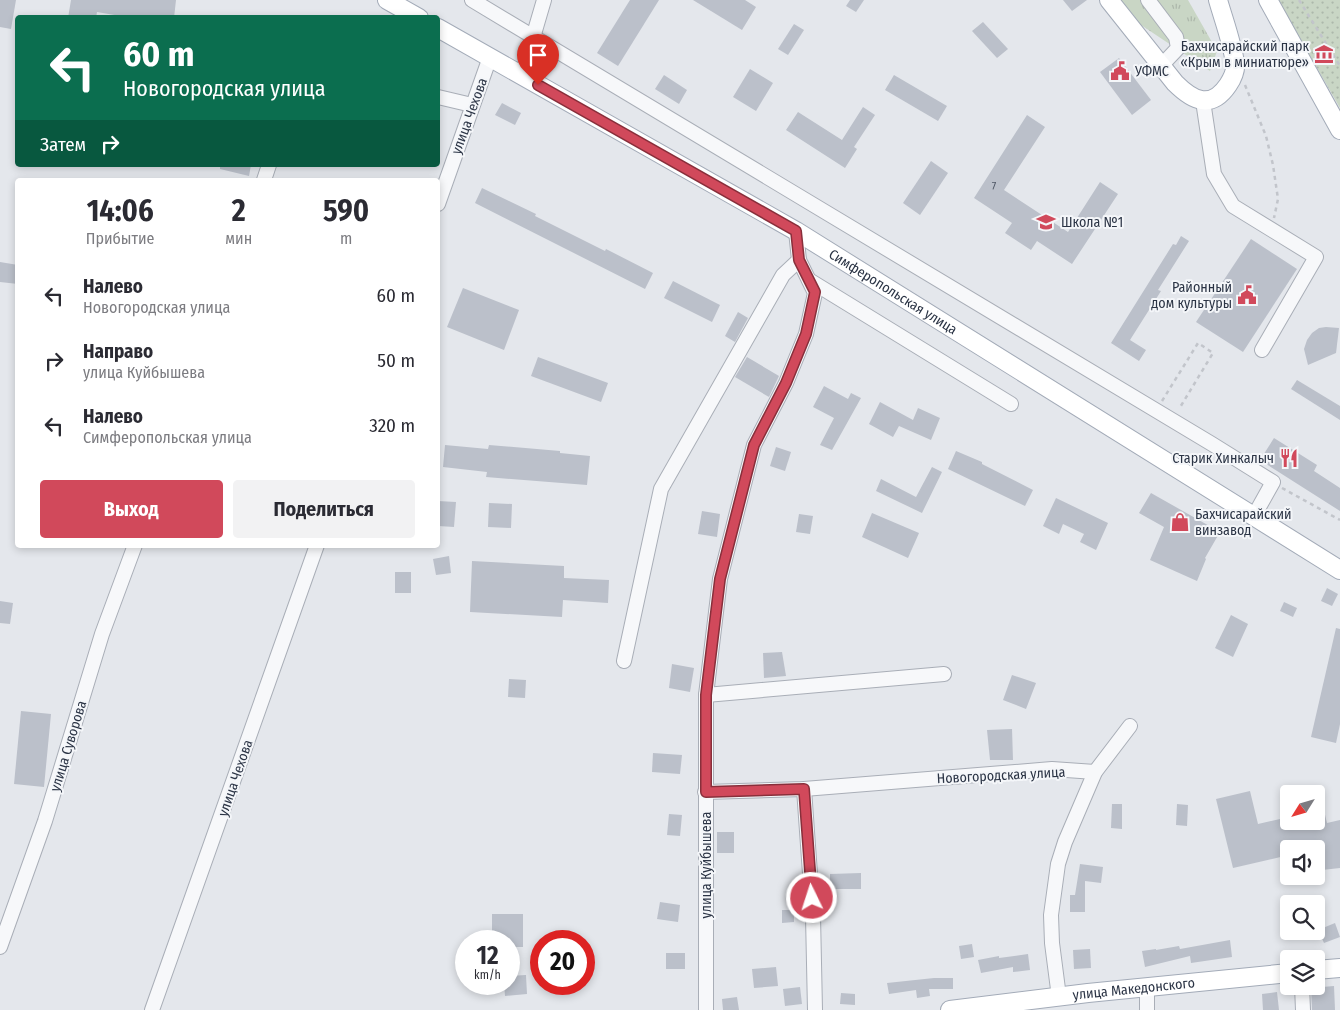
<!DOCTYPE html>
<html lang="ru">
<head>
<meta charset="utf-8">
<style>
	body { margin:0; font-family:"Fira Sans Condensed",sans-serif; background:#f2f2f3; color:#2b2b33; height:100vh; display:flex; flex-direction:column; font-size:19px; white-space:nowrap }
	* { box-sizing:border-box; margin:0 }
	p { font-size:16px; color:#7c7c81 }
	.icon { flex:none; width:28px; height:28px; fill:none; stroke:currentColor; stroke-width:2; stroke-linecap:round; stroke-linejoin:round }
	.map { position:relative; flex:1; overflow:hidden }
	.details { position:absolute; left:15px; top:178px; width:425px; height:370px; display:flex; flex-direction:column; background:#fff; border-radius:5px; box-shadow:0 2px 8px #0003 }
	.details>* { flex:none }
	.top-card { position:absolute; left:15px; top:15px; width:425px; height:152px; border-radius:5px; box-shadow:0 2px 8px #0003; background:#0b6e4f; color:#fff; overflow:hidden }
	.needle { width:32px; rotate:233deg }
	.controls { position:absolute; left:1280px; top:785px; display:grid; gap:10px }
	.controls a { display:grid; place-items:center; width:45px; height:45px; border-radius:5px; background:#fff; box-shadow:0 2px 8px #0003; font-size:25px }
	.speed { position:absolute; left:455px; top:930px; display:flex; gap:10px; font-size:25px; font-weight:700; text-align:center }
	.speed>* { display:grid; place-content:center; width:65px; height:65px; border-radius:50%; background:#fff; box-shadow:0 2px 8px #0003; line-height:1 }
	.speed small { font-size:12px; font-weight:400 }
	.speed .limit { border:8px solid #d22; background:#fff; color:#111 }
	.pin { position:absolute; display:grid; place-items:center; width:42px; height:42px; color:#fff; margin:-51px -21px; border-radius:50% 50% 50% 0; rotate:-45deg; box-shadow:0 0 5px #0007 }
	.pin .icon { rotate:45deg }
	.me { position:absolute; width:55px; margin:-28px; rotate:356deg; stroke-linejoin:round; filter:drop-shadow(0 0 4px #0008) }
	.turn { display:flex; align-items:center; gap:18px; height:105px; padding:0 25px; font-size:22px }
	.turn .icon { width:65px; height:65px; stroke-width:2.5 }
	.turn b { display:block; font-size:35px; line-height:42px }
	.then { display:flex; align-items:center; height:48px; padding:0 25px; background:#0003; gap:10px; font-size:19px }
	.eta { display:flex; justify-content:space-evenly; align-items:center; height:85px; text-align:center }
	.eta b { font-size:30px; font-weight:700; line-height:35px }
	.action { display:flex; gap:10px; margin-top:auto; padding:10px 25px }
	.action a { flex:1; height:58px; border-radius:5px; background:#d1495b; color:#fff; font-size:20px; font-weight:700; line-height:58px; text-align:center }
	.action a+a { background:#f2f2f3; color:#2b2b33 }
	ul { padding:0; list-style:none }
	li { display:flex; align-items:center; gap:15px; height:65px; padding:0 25px }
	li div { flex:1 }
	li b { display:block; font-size:19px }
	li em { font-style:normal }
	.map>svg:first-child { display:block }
	.grass { fill:url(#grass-tufts) }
	.park { fill:url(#park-dots) }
	.building { fill:#bbc0ca }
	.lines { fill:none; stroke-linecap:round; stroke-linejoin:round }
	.minor-casing { stroke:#a9aeb7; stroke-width:16 }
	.major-casing { stroke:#a3abb8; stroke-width:20 }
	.path { stroke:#c2c5cb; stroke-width:2.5; stroke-dasharray:4 4; stroke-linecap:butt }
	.minor { stroke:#f7f8fa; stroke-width:14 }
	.major { stroke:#fff; stroke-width:18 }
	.route-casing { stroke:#882f3b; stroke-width:12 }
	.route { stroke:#d1495b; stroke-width:9 }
	.labels { text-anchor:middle; stroke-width:4; stroke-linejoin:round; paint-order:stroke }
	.number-label { font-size:11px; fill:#4f5766 }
	.poi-label { font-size:14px; fill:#2b3445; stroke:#f4f6f9; text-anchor:end }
	.street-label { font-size:14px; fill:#2b3445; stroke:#f4f6f9 }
</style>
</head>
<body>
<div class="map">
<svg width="1340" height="1010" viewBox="0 0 1340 1010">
	<defs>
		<pattern id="grass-tufts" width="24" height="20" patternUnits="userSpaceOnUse" patternTransform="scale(1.25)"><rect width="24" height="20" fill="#c9d6c5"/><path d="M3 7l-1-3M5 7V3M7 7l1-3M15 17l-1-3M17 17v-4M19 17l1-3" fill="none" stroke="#adb8ab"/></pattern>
		<pattern id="park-dots" width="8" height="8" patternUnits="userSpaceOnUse" patternTransform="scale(1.25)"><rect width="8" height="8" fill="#c9d6c5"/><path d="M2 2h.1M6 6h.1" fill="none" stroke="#adb8ab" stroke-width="1.8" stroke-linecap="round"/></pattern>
	</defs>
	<rect width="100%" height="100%" fill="#e4e7ec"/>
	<polygon class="grass" points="1119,0 1188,0 1217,51 1210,71 1135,21"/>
	<polygon class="park" points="1278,0 1340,0 1340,108"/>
	<g class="building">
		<polygon points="0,0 16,0 11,29 0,27"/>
		<polygon points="71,0 176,0 174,18 132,18 97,12 96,18 68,18"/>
		<polygon points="630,0 659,0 618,66 597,53"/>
		<polygon points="693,0 745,0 756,7 742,30"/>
		<polygon points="850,0 864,0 856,12 846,6"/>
		<polygon points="1063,0 1087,0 1072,11"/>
		<polygon points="983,22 1008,49 997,58 972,31"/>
		<polygon points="794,24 804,30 788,55 778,49"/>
		<polygon points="1119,58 1151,100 1132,115 1100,72"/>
		<polygon points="750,69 773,83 756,111 733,97"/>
		<polygon points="664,75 687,90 679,104 655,89"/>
		<polygon points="894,75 947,106 938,121 885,90"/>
		<polygon points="502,103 521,113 515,125 495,115"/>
		<polygon points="863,107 875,115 854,147 857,149 845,168 786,130 798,112 842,140"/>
		<polygon points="1027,115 1045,127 1004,190 1068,232 1100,182 1118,194 1072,264 1037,241 1031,250 1005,233 1012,223 974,198"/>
		<polygon points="931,161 948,173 920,215 903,203"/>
		<polygon points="220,165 251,165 249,176 220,169"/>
		<polygon points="482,188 536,214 535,216 605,251 606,249 653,273 645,289 475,203"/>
		<polygon points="1181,236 1189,241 1158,290 1161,291 1130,340 1146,350 1139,361 1111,343 1173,244 1176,245"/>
		<polygon points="1251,239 1297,269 1243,352 1196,322"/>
		<polygon points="0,262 18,265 18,284 0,282"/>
		<polygon points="673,281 720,305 712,322 664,298"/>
		<polygon points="463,288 519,310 504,350 447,327"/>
		<polygon points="738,312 748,318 735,342 725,336"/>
		<polygon points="1326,327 1339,328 1336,353 1308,365 1304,349 1307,340 1312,333 1319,328"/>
		<polygon points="538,357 608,383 601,402 531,376"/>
		<polygon points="747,357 779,376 769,397 735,377"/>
		<polygon points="1297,380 1340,406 1340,420 1291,389"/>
		<polygon points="824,386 848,399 851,393 861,398 832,450 820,445 834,418 813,407"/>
		<polygon points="880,402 913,420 918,408 940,418 931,440 899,426 893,437 869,424"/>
		<polygon points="1274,438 1317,465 1314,471 1340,488 1340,511 1260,460"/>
		<polygon points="445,445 488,449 489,445 560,451 560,453 590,456 587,485 486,477 487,472 443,467"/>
		<polygon points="776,447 791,452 785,471 770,466"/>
		<polygon points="956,451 982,462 982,464 1033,490 1025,506 948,469"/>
		<polygon points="932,467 942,472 922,513 876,491 881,479 916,497"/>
		<polygon points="1151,493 1220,532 1205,558 1206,559 1197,581 1150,560 1164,527 1139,513"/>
		<polygon points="1056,498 1108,523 1096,550 1080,542 1084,534 1063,524 1059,534 1043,526"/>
		<polygon points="438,501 456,502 454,527 438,526"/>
		<polygon points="489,503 512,504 511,528 488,527"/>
		<polygon points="702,511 720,514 717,537 698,534"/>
		<polygon points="872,513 919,533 908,558 862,537"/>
		<polygon points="799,514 813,516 810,534 796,532"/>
		<polygon points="449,556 451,573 436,575 433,559"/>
		<polygon points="472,561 564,566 564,578 609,580 608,603 563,600 562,617 470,612"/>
		<rect x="395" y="572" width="16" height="21"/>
		<polygon points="1327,588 1338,594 1332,606 1321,601"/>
		<polygon points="0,601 13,603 10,624 0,623"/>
		<polygon points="1284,602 1297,608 1293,617 1280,611"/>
		<polygon points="1231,615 1248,624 1233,657 1215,648"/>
		<polygon points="1336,628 1340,629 1340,724 1336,743 1311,737"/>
		<polygon points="782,652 786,676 764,678 763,653"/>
		<polygon points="672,664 694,668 690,692 669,688"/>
		<polygon points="1012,675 1036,683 1026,709 1003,700"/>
		<polygon points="509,679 526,680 525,698 508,697"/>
		<polygon points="21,711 51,714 44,787 14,784"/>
		<polygon points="1012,729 1013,760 990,760 987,730"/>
		<polygon points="653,753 682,755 680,774 652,772"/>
		<polygon points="1250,791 1258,824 1289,817 1289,821 1316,821 1316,794 1320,794 1327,823 1340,820 1340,868 1322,870 1320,849 1289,849 1289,855 1233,868 1216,799"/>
		<polygon points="1112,804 1122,804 1122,829 1111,828"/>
		<polygon points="1177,804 1188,805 1187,826 1176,825"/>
		<polygon points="669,814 682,815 680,836 667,835"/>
		<rect x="717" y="832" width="17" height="21"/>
		<polygon points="1080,864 1103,867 1101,883 1085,881 1085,912 1070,912 1070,895 1075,895"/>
		<polygon points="861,873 861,889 830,889 830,874"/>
		<polygon points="660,902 680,905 678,922 657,919"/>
		<polygon points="782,910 794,910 794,922 782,923"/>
		<polygon points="492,914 523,914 523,947 509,947 509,941 492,941"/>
		<polygon points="1335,923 1340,937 1324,943 1318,930"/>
		<polygon points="1230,940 1232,957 1191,963 1190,956 1145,967 1142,951 1156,949 1156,950 1179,946 1180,949"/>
		<polygon points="972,944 974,957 961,959 959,946"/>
		<polygon points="1090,949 1091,968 1074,969 1073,950"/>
		<rect x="666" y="953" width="19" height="16"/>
		<polygon points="1028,954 1030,970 1013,972 1013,967 981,973 978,960 999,956 999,958"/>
		<polygon points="776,967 778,986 754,988 752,969"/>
		<polygon points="526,975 527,994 505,996 504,984 509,984 509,976"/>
		<polygon points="934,978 953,978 953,989 929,989 930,996 917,998 916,990 889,994 887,983"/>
		<polygon points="1334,986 1335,1010 1312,1010 1311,988"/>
		<polygon points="800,987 802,1004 785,1006 783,989"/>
		<polygon points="1277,992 1279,1010 1263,1010 1262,994"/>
		<polygon points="841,993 855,994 855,1005 840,1004"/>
		<polygon points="737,997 739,1010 723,1010 722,999"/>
	</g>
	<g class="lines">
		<g class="minor-casing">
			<g id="minor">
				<polyline points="472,0 1212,444 1273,482 1254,516"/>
				<polyline points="1148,0 1176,37 1178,48 1161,66"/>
				<polyline points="522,75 544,0"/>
				<polyline points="438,97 472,105"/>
				<polyline points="1203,101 1214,174 1233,206 1316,257 1262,350"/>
				<polyline points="264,180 269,165"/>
				<polyline points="438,204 490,57"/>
				<polyline points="809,280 1011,404"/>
				<polyline points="624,661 661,489 783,275 799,260"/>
				<polyline points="706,695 944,674"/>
				<polyline points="804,789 813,916 815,1010"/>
				<polyline points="705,792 804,789 1052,769 1095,772"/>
				<polyline points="0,947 45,821 102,634 135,545"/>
				<polyline points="1302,986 1303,1010"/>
				<polyline points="1147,988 1147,1010"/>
				<polyline points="1059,997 1052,943 1051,915 1058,864 1065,842 1095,772 1130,726"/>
				<polyline points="152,1010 317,545"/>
				<polyline points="706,1010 706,695 720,579 754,445 786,383 806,334 815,293 799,260 796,231"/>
			</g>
		</g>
		<g class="major-casing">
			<g id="major">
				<polyline points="387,0 419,18"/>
				<path d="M1109 0 1175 83C1193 101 1211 110 1228 85 1232 79 1236 70 1235 63 1232 42 1224 21 1218 0"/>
				<polyline points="1268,0 1340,130"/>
				<path id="s1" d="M438 28 796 231 1340 570"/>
				<polyline points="1316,970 1340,968"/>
				<path id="s2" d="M950 1010 1088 993 1289 973"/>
			</g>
		</g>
		<g class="path">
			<polyline points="1299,0 1340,66"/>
			<polyline points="1245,85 1266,136 1273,165 1278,199 1274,218"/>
			<polyline points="1162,401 1198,343 1213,353 1179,409"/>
			<polyline points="1282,488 1340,520"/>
		</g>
		<use href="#minor" class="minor"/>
		<use href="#major" class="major"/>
	</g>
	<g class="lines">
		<g class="route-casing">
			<polyline id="route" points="538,85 796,231 799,260 815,292 806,334 786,383 754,445 720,579 706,695 706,792 804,789 812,898"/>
		</g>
		<use href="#route" class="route"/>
	</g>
	<defs>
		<g id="museum-bare" transform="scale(1.5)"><path d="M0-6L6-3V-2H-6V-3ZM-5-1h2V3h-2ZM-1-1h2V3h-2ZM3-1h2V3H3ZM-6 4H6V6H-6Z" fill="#d1495b" stroke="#f4f6f9" stroke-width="2.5" paint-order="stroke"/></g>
		<g id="civic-bare" transform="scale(1.5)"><path d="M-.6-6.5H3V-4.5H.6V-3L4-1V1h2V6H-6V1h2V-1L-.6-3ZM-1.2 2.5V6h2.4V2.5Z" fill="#d1495b" stroke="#f4f6f9" stroke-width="2.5" paint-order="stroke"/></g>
		<g id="school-bare" transform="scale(1.5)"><path d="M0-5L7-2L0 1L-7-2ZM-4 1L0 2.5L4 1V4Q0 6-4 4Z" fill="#d1495b" stroke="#f4f6f9" stroke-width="2.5" paint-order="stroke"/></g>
		<g id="restaurant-bare" transform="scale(1.5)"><path d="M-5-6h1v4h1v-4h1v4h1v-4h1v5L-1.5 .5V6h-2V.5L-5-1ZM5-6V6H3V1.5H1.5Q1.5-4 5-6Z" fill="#d1495b" stroke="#f4f6f9" stroke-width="2.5" paint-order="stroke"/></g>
		<g id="shop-bare" transform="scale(1.5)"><path d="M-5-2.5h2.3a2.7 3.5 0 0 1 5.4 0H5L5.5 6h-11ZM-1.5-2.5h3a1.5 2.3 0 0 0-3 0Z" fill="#d1495b" stroke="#f4f6f9" stroke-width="2.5" paint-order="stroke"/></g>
	</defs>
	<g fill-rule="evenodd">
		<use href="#museum-bare" x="1324" y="54"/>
		<use href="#civic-bare" x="1120" y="71"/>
		<use href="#school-bare" x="1046" y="222"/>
		<use href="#civic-bare" x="1247" y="295"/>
		<use href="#restaurant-bare" x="1289" y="458"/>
		<use href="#shop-bare" x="1180" y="522"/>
	</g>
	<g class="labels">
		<g class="number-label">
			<text x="994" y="190">7</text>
		</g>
		<g class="poi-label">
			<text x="1309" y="51">Бахчисарайский парк<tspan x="1309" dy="16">«Крым в миниатюре»</tspan></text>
			<text x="1135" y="76" text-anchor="start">УФМС</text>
			<text x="1061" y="227" text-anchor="start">Школа №1</text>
			<text x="1232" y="292">Районный<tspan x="1232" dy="16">дом культуры</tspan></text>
			<text x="1274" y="463">Старик Хинкалыч</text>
			<text x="1195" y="519" text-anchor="start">Бахчисарайский<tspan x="1195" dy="16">винзавод</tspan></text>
		</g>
		<g class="street-label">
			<text transform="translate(469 116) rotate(-70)" y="5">улица Чехова</text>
			<text dy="5" stroke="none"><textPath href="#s1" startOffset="526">Симферопольская улица</textPath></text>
			<text transform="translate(68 746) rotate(-73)" y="5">улица Суворова</text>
			<text transform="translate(1001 775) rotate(-3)" y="5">Новогородская улица</text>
			<text transform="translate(235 778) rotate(-71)" y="5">улица Чехова</text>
			<text transform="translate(706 865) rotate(-90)" y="5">улица Куйбышева</text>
			<text dy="5" stroke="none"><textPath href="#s2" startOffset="185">улица Македонского</textPath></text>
		</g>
	</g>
</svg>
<div class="controls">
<a><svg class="needle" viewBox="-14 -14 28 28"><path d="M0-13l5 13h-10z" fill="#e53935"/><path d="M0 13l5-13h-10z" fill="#7c7c81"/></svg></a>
<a><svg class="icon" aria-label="sound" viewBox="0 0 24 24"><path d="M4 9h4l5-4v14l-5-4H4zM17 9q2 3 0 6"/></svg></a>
<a><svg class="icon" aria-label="search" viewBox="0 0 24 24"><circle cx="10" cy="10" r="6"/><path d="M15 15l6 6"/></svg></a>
<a><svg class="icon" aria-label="layers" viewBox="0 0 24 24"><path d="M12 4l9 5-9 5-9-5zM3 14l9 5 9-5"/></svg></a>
</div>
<div class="speed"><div>12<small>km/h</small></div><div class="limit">20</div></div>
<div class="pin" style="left:538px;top:85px;background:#d93025"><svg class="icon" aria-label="arrive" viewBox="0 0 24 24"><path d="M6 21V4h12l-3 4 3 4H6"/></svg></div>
<svg class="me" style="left:812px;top:898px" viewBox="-20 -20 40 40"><circle r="17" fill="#d1495b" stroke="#fff" stroke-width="3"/><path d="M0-11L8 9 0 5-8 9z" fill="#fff"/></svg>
<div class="top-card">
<div class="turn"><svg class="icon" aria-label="left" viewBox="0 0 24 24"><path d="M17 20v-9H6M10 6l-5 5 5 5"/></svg><div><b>60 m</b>Новогородская улица</div></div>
<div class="then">Затем<svg class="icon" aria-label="right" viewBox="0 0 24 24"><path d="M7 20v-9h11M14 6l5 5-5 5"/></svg></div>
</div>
<section class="details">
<div class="eta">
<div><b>14:06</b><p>Прибытие</p></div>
<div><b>2</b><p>мин</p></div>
<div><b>590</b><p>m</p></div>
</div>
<ul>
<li><svg class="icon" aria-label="left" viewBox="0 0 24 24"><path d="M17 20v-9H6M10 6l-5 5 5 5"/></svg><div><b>Налево</b><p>Новогородская улица</p></div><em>60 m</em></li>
<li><svg class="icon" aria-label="right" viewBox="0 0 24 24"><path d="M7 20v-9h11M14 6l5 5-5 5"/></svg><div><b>Направо</b><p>улица Куйбышева</p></div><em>50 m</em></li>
<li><svg class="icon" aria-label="left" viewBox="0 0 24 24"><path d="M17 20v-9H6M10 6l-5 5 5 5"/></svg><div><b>Налево</b><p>Симферопольская улица</p></div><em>320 m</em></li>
</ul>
<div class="action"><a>Выход</a><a>Поделиться</a></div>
</section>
</div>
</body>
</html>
